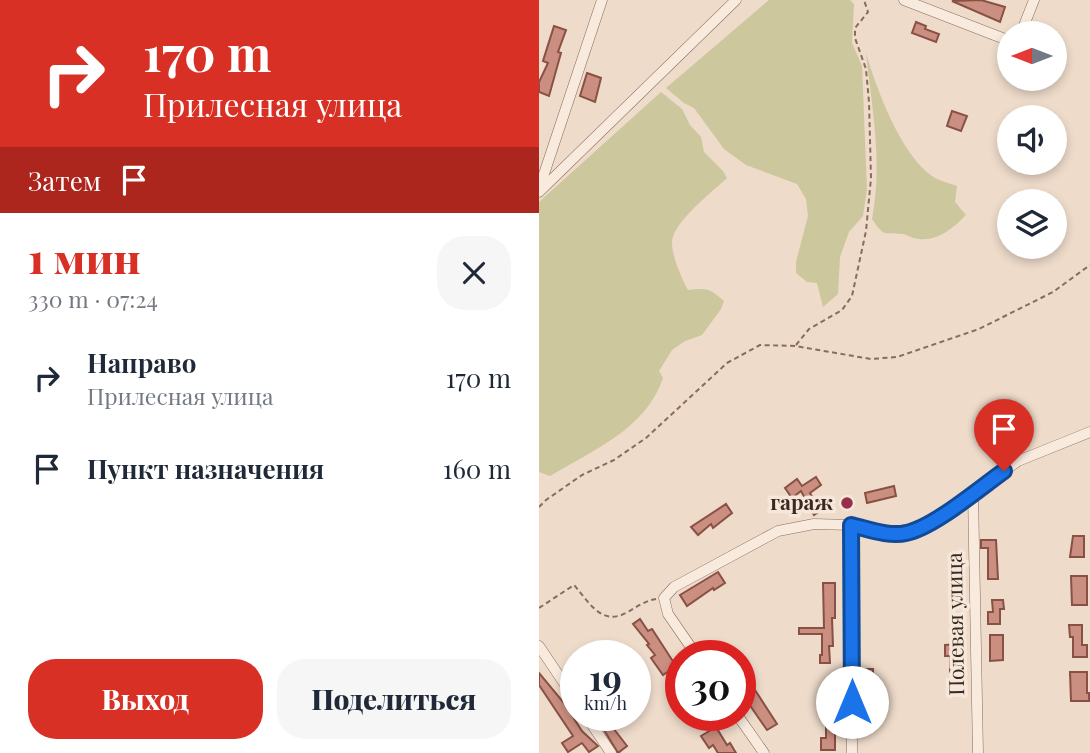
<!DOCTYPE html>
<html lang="ru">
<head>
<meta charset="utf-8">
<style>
	body { margin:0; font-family:"Playfair Display",serif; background:#f6f6f7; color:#1f2937; height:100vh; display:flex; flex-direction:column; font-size:26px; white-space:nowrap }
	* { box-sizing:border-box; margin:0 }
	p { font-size:23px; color:#747a83 }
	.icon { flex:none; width:38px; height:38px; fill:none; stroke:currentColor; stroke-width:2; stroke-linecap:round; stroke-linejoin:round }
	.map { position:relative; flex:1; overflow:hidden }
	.details { display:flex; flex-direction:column; background:#fff; width:539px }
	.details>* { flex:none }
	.hud { background:#d93025; color:#fff; overflow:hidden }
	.needle { width:46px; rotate:270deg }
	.fabs { position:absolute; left:458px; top:21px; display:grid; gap:14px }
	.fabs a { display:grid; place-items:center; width:70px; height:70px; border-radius:50%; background:#fff; box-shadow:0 4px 10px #0003; font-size:35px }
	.speed { position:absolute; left:21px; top:640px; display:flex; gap:14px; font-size:35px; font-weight:700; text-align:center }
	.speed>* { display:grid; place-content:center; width:91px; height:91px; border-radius:50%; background:#fff; box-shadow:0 4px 10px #0003; line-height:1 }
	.speed small { font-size:18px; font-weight:400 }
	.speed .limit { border:10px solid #d22; background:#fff; color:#111 }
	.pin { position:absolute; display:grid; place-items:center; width:60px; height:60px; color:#fff; margin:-72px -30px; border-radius:50% 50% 50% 0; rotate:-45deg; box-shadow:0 0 7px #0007 }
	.pin .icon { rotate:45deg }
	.me { position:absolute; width:77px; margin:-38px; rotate:0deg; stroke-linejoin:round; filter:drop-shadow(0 0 5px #0008) }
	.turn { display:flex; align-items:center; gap:24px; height:147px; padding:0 28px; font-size:32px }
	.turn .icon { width:91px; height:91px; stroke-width:2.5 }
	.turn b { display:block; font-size:49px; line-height:60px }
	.then { display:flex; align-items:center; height:66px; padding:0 28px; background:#0003; gap:14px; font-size:26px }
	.round { display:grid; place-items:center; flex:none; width:74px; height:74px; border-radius:28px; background:#f6f6f7 }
	.overview { display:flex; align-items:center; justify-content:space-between; height:119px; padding:0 28px }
	h1 { font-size:42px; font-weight:800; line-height:52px; color:#d93025 }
	.button { display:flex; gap:14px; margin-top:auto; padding:14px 28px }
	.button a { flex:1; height:80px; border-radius:28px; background:#d93025; color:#fff; font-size:28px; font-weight:800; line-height:80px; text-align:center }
	.button a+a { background:#f6f6f7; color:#1f2937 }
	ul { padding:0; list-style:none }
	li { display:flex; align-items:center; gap:21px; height:91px; padding:0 28px }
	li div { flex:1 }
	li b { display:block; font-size:26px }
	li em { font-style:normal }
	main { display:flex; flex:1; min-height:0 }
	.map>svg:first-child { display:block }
	.green { fill:#ccc79d }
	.building { fill:#cb8f81; stroke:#895044; stroke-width:2 }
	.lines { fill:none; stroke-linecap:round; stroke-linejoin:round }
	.minor-casing { stroke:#8a6c5e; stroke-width:11 }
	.path { stroke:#8a6c5e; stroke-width:2; stroke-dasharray:5 3.5; stroke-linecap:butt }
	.minor { stroke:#f8eadd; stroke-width:10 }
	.route-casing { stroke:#114b97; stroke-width:18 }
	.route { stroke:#1a73e8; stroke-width:12 }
	.poi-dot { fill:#982f48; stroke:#f5e7d9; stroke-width:2.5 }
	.labels { text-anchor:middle; stroke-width:7; stroke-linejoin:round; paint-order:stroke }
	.poi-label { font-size:21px; font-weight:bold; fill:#3b2821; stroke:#f5e7d9; text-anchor:end }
	.street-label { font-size:21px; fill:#3b2821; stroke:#f5e7d9 }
</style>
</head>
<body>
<main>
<section class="details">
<div class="hud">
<div class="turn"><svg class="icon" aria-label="right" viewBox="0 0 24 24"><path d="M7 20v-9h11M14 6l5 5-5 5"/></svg><div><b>170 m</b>Прилесная улица</div></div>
<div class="then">Затем<svg class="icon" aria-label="arrive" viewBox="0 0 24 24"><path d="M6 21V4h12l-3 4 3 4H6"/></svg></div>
</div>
<div class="overview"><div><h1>1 мин</h1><p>330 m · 07:24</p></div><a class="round"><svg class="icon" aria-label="close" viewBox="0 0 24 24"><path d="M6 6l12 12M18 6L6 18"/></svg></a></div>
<ul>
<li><svg class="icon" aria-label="right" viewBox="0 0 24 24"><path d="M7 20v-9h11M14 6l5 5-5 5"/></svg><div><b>Направо</b><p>Прилесная улица</p></div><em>170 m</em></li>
<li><svg class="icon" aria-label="arrive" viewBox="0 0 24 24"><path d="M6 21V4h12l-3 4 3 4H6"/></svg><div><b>Пункт назначения</b></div><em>160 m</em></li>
</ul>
<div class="button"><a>Выход</a><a>Поделиться</a></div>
</section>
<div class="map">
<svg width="551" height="753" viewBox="0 0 551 753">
	<rect width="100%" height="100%" fill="#eedbca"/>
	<g class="green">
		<polygon points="230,0 311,0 315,4 313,43 323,66 328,189 324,216 310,232 301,257 299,294 284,307 278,283 268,282 257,273 257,262 269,216 267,199 258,184 207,165 185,149 155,108 145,103 127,88"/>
		<path d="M327 53C337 88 362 155 393 176 400 181 410 183 418 186L416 202 427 215C414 228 400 241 380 239 374 239 369 235 364 234 344 232 346 238 333 219 344 164 333 108 327 53Z"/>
		<path d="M122 92 143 109 151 125 162 137 165 152 184 171 188 178C173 192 134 222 133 242 133 257 142 277 149 290 168 288 170 288 185 301L182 309 163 335 146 341 133 350 120 371 124 378C107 429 54 450 11 476L0 472V202Z"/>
	</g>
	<g class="building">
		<polygon points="442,0 466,7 461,22 413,1"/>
		<polygon points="377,22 387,26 386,29 400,34 397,42 373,33"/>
		<polygon points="15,26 27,30 19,52 22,53 10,96 0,92 0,82 9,63 4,61"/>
		<polygon points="48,73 62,78 56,102 41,96"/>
		<polygon points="413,111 428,116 422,131 408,126"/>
		<polygon points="277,477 282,485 271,493 281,511 275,515 262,491 253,498 246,488 258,479 263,486"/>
		<polygon points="355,486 357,496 328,503 326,493"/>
		<polygon points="187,504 193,513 174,528 172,524 159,535 152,527"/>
		<polygon points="534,536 545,536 545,557 531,557"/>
		<polygon points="442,540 457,540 459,579 449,579 449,548 442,548"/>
		<polygon points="179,572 186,583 175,590 174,588 148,606 141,595"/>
		<polygon points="532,576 548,576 548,605 533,605"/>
		<polygon points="284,583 296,583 296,618 293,618 294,646 290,646 291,663 281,663 281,655 283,655 283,634 260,634 260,628 285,628"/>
		<polygon points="453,600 464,600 465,609 461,609 461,624 449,624 449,612 454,612"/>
		<polygon points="101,619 109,631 113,629 137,666 124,675 112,658 116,655 108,645 110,644 94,624"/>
		<polygon points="530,625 543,625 543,645 548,645 548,657 534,657 534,637 531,637"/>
		<polygon points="451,635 464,635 464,660 451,661"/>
		<polygon points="418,644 419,665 424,665 424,672 411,672 411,656 406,656 406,645"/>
		<polygon points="320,669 334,669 334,687 339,687 339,698 326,698 326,678 320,678"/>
		<polygon points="531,672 548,672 548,693 550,693 550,701 532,701"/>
		<polygon points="0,673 25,703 43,731 59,746 50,752 43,743 29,752 23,743 34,736 0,685"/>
		<polygon points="205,673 238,724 228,730 201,691 201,675"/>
		<polygon points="68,720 88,746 79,753 62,725"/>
		<polygon points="296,720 296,750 282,750 282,738 287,738 287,721"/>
		<polygon points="177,727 188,745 191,743 197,753 179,753 174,745 170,748 162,736"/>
	</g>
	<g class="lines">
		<g class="minor-casing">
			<g id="minor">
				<polyline points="365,0 471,41"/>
				<polyline points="482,33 495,0"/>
				<polyline points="0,189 63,0"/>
				<polyline points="0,192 197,0"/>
				<polyline points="434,493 439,753"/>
				<polyline points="312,525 313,753"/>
				<polyline points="0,646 37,701"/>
				<polyline points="158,656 129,614 125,598 135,587 239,531 275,524 312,525 343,532 366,534 395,522 479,461 551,432"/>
				<polyline points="47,716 72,753"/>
				<polyline points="199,716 225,753"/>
			</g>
		</g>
		<g class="path">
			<polyline points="257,345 270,329 303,310 313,296 327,231 332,178 330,102 327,69 316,38 316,28 329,12 325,0"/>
			<polyline points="0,507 7,500 43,475 75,460 107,438 188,363 221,345 256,346 332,359 358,357 440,329 514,292 551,265"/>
			<path d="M0 608 35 585C50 602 62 626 87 613 98 607 105 601 117 599"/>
		</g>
		<use href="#minor" class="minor"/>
	</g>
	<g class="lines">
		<g class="route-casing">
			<path id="route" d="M313 702 312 525C329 529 350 537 367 533 394 528 441 488 465 471"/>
		</g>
		<use href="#route" class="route"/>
	</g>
	<circle class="poi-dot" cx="308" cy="503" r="7"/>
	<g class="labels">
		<g class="poi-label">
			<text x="294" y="510">гараж</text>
		</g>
		<g class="street-label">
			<text transform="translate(417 624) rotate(-91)" y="7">Полевая улица</text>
		</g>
	</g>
</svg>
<div class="fabs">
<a><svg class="needle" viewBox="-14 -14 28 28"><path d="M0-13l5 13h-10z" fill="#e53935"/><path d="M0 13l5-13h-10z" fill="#747a83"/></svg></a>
<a><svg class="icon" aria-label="sound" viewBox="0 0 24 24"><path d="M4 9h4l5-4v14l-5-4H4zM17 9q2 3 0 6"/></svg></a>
<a><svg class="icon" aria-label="layers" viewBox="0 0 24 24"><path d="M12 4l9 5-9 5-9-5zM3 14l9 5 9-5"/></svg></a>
</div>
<div class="speed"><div>19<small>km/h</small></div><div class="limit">30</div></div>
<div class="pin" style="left:465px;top:471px;background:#d93025"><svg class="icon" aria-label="arrive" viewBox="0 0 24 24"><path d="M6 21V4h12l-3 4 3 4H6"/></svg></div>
<svg class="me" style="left:313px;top:702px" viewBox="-20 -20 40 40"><circle r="19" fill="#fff"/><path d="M0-13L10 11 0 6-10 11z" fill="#1a73e8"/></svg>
</div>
</main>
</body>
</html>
